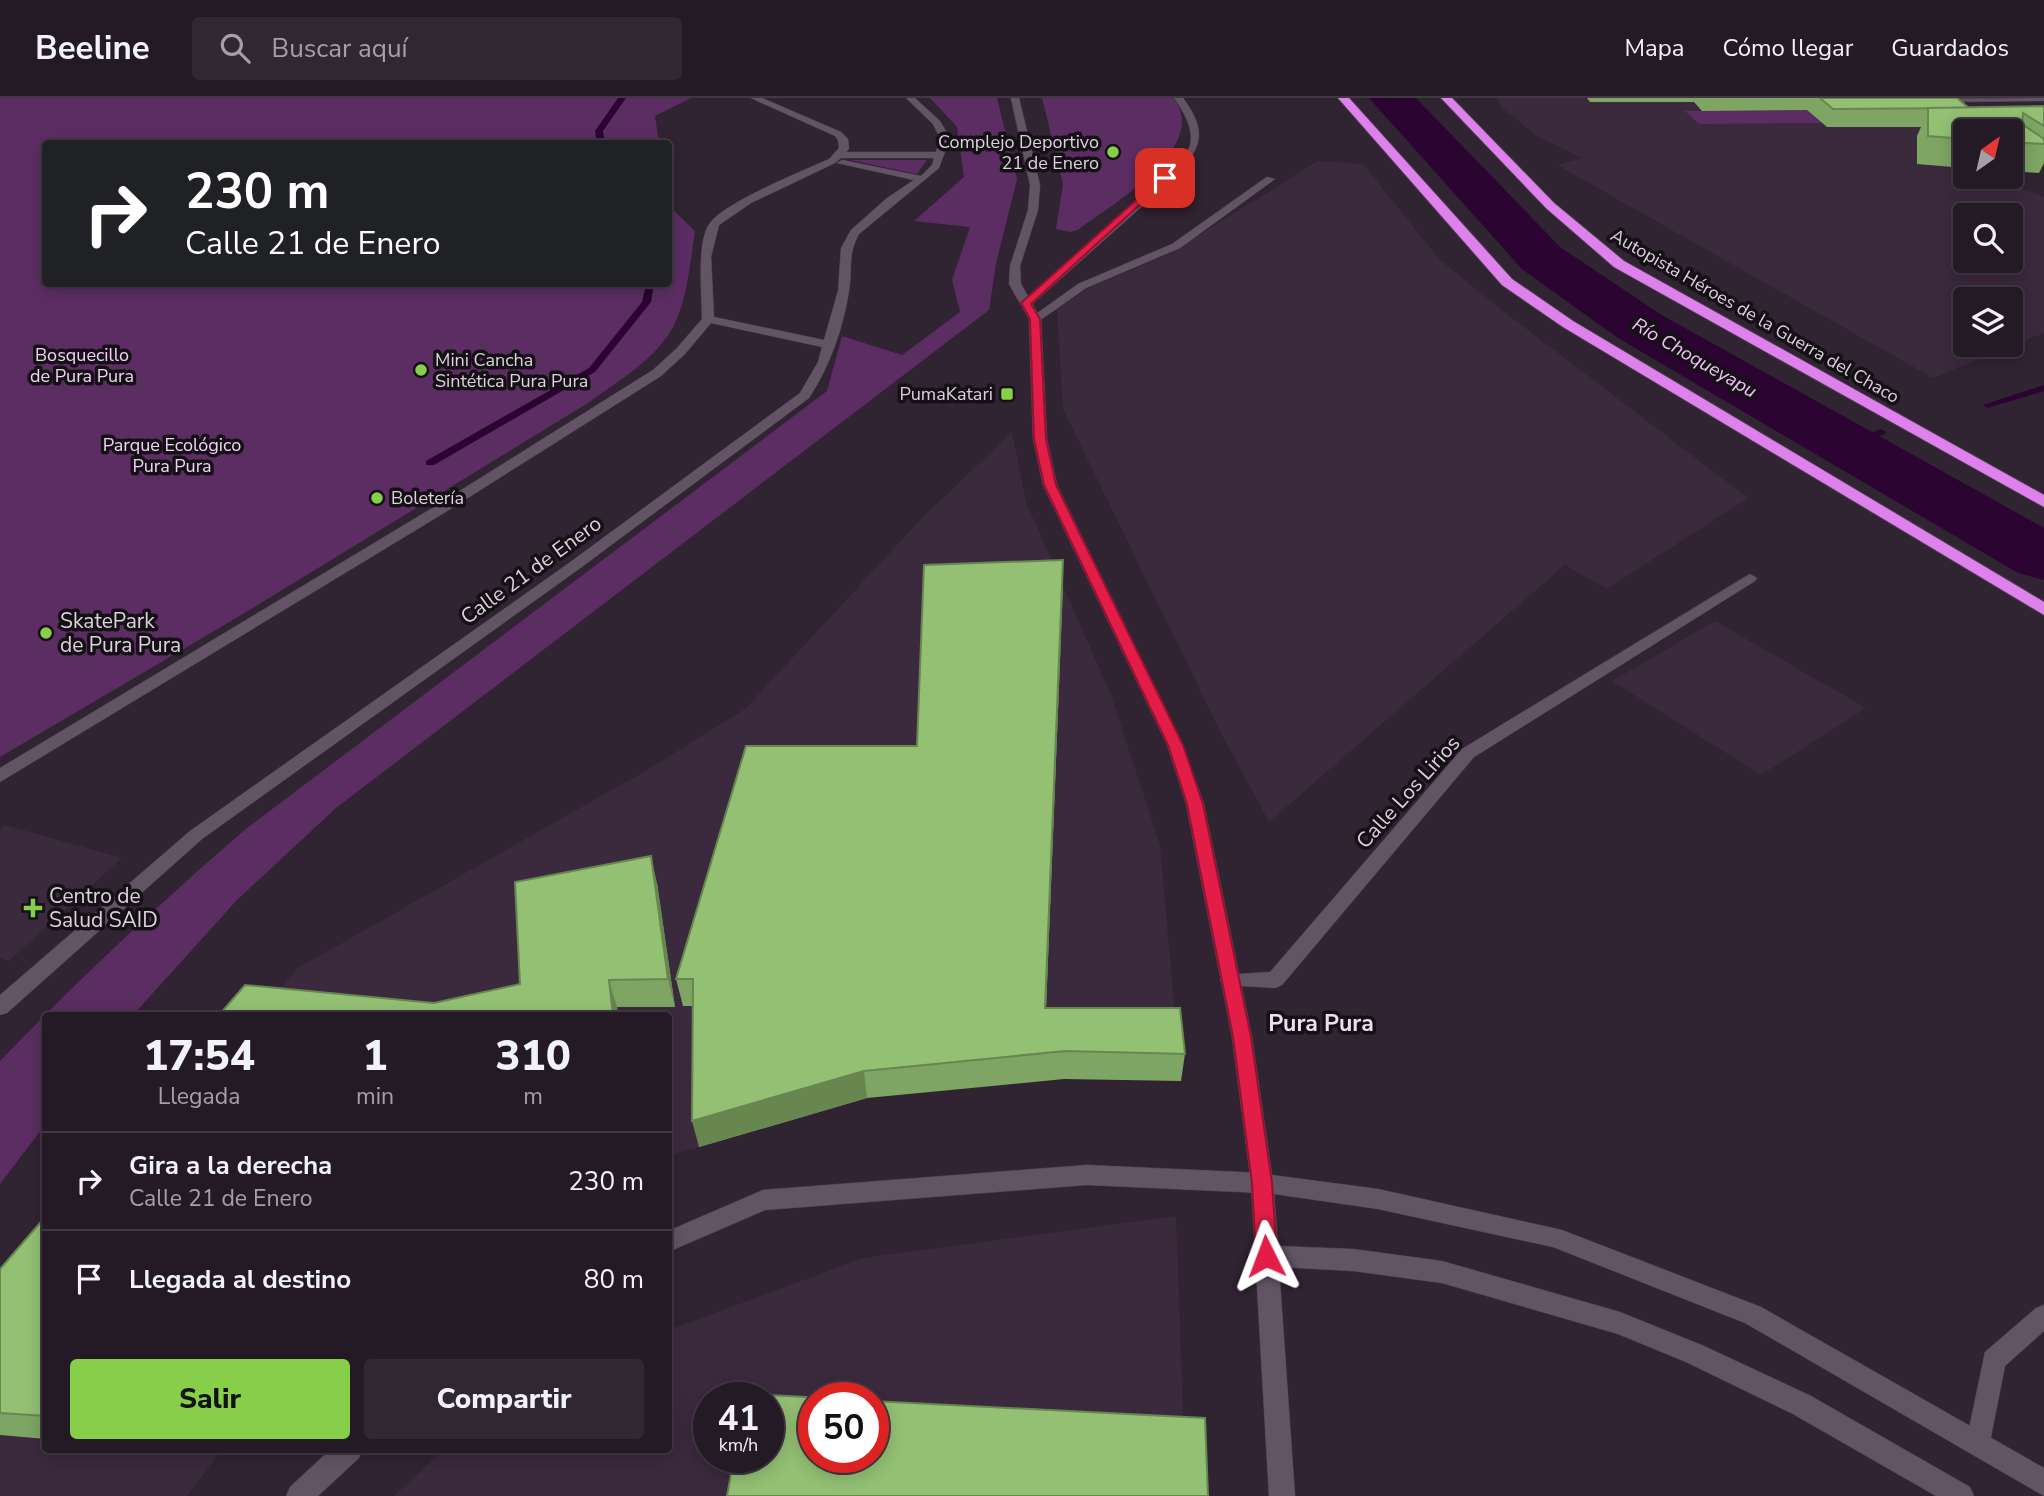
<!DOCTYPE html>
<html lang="es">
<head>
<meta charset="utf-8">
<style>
	body { margin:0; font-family:"Nunito Sans",sans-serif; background:#302732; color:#f1f3f6; height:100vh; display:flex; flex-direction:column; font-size:26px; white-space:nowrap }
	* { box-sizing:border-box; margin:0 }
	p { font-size:23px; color:#a3a1a7 }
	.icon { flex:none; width:38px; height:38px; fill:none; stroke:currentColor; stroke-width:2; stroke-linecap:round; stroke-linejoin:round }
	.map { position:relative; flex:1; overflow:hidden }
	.drawer { position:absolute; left:42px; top:914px; width:630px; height:441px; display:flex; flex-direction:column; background:#241a26; border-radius:7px; box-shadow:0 4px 18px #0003,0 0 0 2px #413843 }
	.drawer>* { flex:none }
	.guide { position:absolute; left:42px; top:42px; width:630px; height:147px; border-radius:7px; box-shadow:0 4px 18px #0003,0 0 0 2px #413843; background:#202124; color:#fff; overflow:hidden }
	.needle { width:46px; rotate:34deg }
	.fabs { position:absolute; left:1953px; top:21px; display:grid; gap:14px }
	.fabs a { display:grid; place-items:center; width:70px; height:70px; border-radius:7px; background:#241a26; box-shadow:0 4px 18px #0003,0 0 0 2px #413843; font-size:35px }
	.speed { position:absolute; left:693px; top:1284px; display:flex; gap:14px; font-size:35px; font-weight:700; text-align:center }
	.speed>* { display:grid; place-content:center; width:91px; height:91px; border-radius:50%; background:#241a26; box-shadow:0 4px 18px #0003,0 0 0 2px #413843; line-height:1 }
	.speed small { font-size:18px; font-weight:400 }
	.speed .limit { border:10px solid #d22; background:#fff; color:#111 }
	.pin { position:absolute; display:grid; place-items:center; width:60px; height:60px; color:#fff; margin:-30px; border-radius:14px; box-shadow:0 4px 10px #0006 }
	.me { position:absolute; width:77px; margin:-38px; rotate:357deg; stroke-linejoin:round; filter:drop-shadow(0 0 5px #0008) }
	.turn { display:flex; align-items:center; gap:24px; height:147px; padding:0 28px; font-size:32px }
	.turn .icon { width:91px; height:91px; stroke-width:2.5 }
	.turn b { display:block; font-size:49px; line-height:60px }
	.eta { display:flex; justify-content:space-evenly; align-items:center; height:119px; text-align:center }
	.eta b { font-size:42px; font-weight:800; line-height:49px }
	.primary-button { display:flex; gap:14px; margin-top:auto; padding:14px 28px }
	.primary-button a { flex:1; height:80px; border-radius:7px; background:#88cf49; color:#111; font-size:28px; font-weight:800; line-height:80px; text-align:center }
	.primary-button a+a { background:#302732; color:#f1f3f6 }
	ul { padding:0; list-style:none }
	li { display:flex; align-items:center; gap:21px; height:98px; padding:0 28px; border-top:2px solid #413843 }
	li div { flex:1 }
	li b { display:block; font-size:26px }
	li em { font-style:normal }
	header { display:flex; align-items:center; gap:42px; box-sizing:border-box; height:98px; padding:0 35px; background:#241a26; border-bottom:2px solid #413843 }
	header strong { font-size:33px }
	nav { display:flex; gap:38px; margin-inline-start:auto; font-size:24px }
	.search { width:490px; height:63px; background:#302732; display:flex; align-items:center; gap:18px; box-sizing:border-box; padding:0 24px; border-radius:7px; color:#a3a1a7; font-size:26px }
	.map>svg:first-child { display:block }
	.built { fill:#3b293e; fill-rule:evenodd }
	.green { fill:#5c2d63 }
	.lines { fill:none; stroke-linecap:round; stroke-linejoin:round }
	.stream { fill:#2b0432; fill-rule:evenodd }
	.river { fill:#2b0432; fill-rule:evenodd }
	.lane-casing { stroke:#4b3f4c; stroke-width:1 }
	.street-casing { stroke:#4b3f4c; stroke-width:1 }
	.secondary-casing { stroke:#4b3f4c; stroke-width:1 }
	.highway-casing { stroke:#4b3f4c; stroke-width:2 }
	.lane { fill:#635465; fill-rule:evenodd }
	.street { fill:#635465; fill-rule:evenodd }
	.secondary { fill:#635465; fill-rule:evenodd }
	.highway { fill:#de81ed; fill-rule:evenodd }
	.wall { fill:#7ea563 }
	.shaded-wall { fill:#678650 }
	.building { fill:#93c073; stroke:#678650; stroke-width:2 }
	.route { fill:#e11d48; stroke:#92132f; stroke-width:2 }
	.poi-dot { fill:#88cf49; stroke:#150f16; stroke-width:2.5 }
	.labels { text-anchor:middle; stroke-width:7; stroke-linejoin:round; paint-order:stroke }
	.far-poi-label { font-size:18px; fill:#dbd2dc; stroke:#150f16; text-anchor:end }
	.far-street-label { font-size:18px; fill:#dbd2dc; stroke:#150f16 }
	.far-park-label { font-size:18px; fill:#f1d2f6; stroke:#150f16 }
	.far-water-label { font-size:19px; font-style:italic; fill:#f0c1f6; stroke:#150f16 }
	.street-label { font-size:21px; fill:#dbd2dc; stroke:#150f16 }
	.poi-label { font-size:21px; fill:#dbd2dc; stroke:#150f16; text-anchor:start }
	.neighbourhood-label { font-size:23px; font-weight:bold; fill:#eedcf1; stroke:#150f16 }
</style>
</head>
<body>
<header>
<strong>Beeline</strong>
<div class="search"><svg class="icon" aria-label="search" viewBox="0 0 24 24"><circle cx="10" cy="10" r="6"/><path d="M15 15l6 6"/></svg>Buscar aquí</div>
<nav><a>Mapa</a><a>Cómo llegar</a><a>Guardados</a></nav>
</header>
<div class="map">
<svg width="2044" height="1398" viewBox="0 0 2044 1398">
	<rect width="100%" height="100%" fill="#302332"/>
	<g class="built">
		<path d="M1498 0H1914L1965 56V79H2003L2015 85 2012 88 2044 99V235L1933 280 1557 67 1582 60 1537 38 1501 9ZM1965 117H2011V163H1965ZM1965 201H2011V247H1965Z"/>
		<polygon points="1318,63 1363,66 1439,161 1503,213 1748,400 1607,491 1565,467 1269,724 1221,635 1063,311 1057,211 1088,190 1167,157"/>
		<polygon points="1012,334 1026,404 1111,597 1160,747 1181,983 1064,981 867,1000 669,1058 668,917 258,917 298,870 647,672 745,611 922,420"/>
		<polygon points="1715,523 1866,610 1761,677 1612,583"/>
		<polygon points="5,727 122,760 9,863 0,860 0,731"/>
		<path d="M1176 1118 1186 1398H394L444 1351H668L669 1232 863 1160ZM709 1300H768V1360H709ZM814 1300H873V1360H814Z"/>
		<polygon points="45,1170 46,1351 223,1351 187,1398 0,1398 0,1237"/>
	</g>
	<g class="green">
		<path d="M0 0H691L655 18 659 45 46 46V186H668L669 108 695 133C690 164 688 200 673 229 657 260 616 285 588 305L243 516 0 659Z"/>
		<path d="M930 0H997L1017 81 996 166 989 212 336 710 237 802 133 917H46L45 1027 0 1086V963C79 881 161 804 247 730L827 293 842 238 902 257 960 214 952 182 970 129 914 123 964 79 957 29Z"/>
		<path d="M1042 0H1173C1213 49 1109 108 1078 132L1070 134 1056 131 1063 86Z"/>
		<polygon points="1807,12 1822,25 1699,26 1685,13"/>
		<polygon points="850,62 927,62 917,76"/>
	</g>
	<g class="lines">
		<g class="stream">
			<polygon points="618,0 626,0 603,33 605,46 597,46 595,33"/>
			<polygon points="646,186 654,186 651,204 595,274 434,367 426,367 426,363 589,270 642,204"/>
			<polygon points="2044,287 2044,293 1988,310 1983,307"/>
			<polygon points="1881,331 1886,334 1885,336 1845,349 1840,346"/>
		</g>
		<polygon class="river" points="1369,0 1416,0 1560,149 1660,216 2044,430 2044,482 2018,475 1618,240 1522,171"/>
		<g class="lane-casing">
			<g id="lane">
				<polygon points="2044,0 2044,3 1947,4 1943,1"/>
				<polygon points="1267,79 1275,81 1180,150 1086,190 1039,223 1029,221 1078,186 1172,146"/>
				<polygon points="1087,1067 1262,1075 1270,1078 1273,1085 1270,1092 1262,1095 1087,1087 765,1112 668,1154 668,1133 763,1092"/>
				<polygon points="331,1351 363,1351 359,1360 318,1398 286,1398 290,1389"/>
			</g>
		</g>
		<g class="street-casing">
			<g id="street">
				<path d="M751 0H762L841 34 848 41 849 51 846 54H936L940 40 933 26 906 0H915L940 23 950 40 939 70 859 136C847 158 853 170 849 193 843 231 830 268 809 300L579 471 202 741 7 915 0 917V897L190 733 569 465 800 295 818 264 822 249 711 225 685 256 661 278 444 415 0 684V670L434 409 653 272 677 250 702 221C702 198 696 143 710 125 725 104 803 73 829 61L839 50 838 42 835 38ZM841 60H934L932 67 921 78 842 62 837 65 914 82 887 100 851 132 841 150 838 193 824 242 714 219 711 159 719 127 751 105 835 65Z"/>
				<path d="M1174 0H1183C1199 22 1206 39 1189 62L1148 103 1030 208H1022V204C1066 166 1110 129 1152 89 1164 78 1182 65 1189 50 1196 33 1183 13 1174 0Z"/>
				<polygon points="1750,476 1757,480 1755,483 1474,659 1282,887 1275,890 1223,887 1220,882 1223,877 1270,874 1462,651"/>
				<polygon points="2044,1207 2044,1233 2005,1268 1988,1354 1979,1358 1970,1354 1966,1345 1985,1254 2036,1210"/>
			</g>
		</g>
		<g class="secondary-casing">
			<polygon id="secondary" points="1011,0 1019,0 1040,87 1038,112 1020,168 1021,186 1041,221 1047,341 1057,387 1183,647 1204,706 1252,939 1272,1077 1378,1091 1562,1132 1761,1209 2044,1370 2044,1398 1745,1225 1553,1149 1378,1111 1274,1096 1278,1148 1353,1151 1442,1163 1620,1214 1704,1248 1811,1298 1970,1389 1974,1398 1936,1398 1793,1316 1686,1264 1618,1236 1442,1185 1353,1173 1279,1169 1295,1398 1269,1398 1251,1085 1232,939 1186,706 1167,647 1043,387 1033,341 1029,221 1009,186 1010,168 1028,112 1030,87"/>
		</g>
		<g class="highway-casing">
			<g id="highway">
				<polygon points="1338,0 1349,0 1512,181 1573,223 2044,504 2044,517 1563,229 1502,187"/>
				<polygon points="1441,0 1452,0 1554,105 1624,163 2044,397 2044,409 1614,169 1546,110"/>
			</g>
		</g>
		<use href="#lane" class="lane"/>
		<use href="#street" class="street"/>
		<use href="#secondary" class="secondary"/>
		<use href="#highway" class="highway"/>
	</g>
	<g class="wall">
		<polygon points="1587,0 1957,0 1969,10 2044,8 2044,65 2039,75 2011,73 2011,33 1965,33 1965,70 1917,66 1917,38 1921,29 1827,29 1807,12 1702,13 1694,4 1590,4"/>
		<polygon points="1063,488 1046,910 1185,956 1181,983 1064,981 867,1000 699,1049 693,908 683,908 676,881 917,648"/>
		<polygon points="657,785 675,909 617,909 618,917 219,917 434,905 520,886"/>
		<polygon points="46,1118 46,1341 0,1337 0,1171"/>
		<polygon points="188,1351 223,1351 221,1354"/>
	</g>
	<g class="shaded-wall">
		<polygon points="1063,488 1045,938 1045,910"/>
		<polygon points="651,758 657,785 675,909 668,881"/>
		<polygon points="609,882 617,909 618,917 613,917"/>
		<polygon points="864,973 867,1000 699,1049 692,1023"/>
	</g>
	<g class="building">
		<polygon points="1820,0 1957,0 1969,10 1833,11"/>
		<polygon points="2044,8 2044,28 2023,15 2022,26 2044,41 2044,46 2011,44 2011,33 1965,33 1965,41 1928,38 1928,10"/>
		<polygon points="1063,462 1045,910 1180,910 1185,956 1065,953 864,973 692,1023 693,881 676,881 746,648 917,648 924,467"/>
		<polygon points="651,758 668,881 609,882 613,917 219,917 245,887 434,905 520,886 515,784"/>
		<polygon points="46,1118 46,1318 0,1315 0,1171"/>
		<polygon points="746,1296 828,1300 814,1300 814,1360 873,1360 873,1303 1205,1320 1208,1398 727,1398 734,1360 768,1360 768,1300 745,1300"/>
	</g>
	<polygon class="route" points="1162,79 1169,80 1031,206 1040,221 1046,341 1056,387 1183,647 1203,706 1251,939 1272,1085 1277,1158 1274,1165 1266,1168 1259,1165 1256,1158 1252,1085 1233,939 1187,706 1168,647 1044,387 1034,341 1030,221 1021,205"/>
	<g class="poi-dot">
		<circle cx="1113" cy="54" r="7"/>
		<circle cx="421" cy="272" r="7"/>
		<rect x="1000" y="289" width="14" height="14" rx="3.5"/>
		<circle cx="377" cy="400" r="7"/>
		<circle cx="46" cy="535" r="7"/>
		<path d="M29.5 799.5h7v7h7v7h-7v7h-7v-7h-7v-7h7z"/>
	</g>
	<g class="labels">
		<g class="far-poi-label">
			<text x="1099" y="50">Complejo Deportivo<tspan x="1099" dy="21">21 de Enero</tspan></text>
			<text x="435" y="268" text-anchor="start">Mini Cancha<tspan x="435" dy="21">Sintética Pura Pura</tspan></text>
			<text x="993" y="302">PumaKatari</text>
			<text x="391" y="406" text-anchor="start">Boletería</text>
		</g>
		<g class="far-street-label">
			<text transform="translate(1755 218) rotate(30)" y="6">Autopista Héroes de la Guerra del Chaco</text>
		</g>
		<g class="far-park-label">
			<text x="82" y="263">Bosquecillo<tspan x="82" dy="21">de Pura Pura</tspan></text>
			<text x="172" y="353">Parque Ecológico<tspan x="172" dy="21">Pura Pura</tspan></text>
		</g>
		<g class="far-water-label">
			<text transform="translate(1695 259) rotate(30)" y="7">Río Choqueyapu</text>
		</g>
		<g class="street-label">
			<text transform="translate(531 472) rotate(-36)" y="7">Calle 21 de Enero</text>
			<text transform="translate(1408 694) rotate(-48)" y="7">Calle Los Lirios</text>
		</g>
		<g class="poi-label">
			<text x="60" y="530">SkatePark<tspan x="60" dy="24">de Pura Pura</tspan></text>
			<text x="49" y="805">Centro de<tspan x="49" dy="24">Salud SAID</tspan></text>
		</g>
		<g class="neighbourhood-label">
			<text x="1321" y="933">Pura Pura</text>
		</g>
	</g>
</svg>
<div class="fabs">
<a><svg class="needle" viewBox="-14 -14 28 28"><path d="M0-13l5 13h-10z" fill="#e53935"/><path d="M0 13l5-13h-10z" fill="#a3a1a7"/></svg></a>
<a><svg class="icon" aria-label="search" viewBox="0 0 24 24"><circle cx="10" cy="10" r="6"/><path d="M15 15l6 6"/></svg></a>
<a><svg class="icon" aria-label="layers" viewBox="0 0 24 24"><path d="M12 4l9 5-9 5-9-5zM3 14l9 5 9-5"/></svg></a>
</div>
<div class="speed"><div>41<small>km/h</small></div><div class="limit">50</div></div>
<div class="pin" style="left:1165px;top:80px;background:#d93025"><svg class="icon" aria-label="arrive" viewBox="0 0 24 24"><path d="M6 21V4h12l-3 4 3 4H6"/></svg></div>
<svg class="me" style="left:1266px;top:1158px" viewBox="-20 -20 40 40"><path d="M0-17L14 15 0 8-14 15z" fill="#e11d48" stroke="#fff" stroke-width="4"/></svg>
<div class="guide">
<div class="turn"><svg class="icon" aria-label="right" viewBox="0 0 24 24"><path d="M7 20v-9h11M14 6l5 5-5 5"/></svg><div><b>230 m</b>Calle 21 de Enero</div></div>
</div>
<section class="drawer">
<div class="eta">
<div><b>17:54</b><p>Llegada</p></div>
<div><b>1</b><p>min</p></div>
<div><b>310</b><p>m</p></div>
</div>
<ul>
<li><svg class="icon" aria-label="right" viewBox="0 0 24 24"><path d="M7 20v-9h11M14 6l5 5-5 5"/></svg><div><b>Gira a la derecha</b><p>Calle 21 de Enero</p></div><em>230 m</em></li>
<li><svg class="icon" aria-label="arrive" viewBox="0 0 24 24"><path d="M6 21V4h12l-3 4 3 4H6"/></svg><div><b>Llegada al destino</b></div><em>80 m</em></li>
</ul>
<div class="primary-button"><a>Salir</a><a>Compartir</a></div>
</section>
</div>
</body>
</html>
